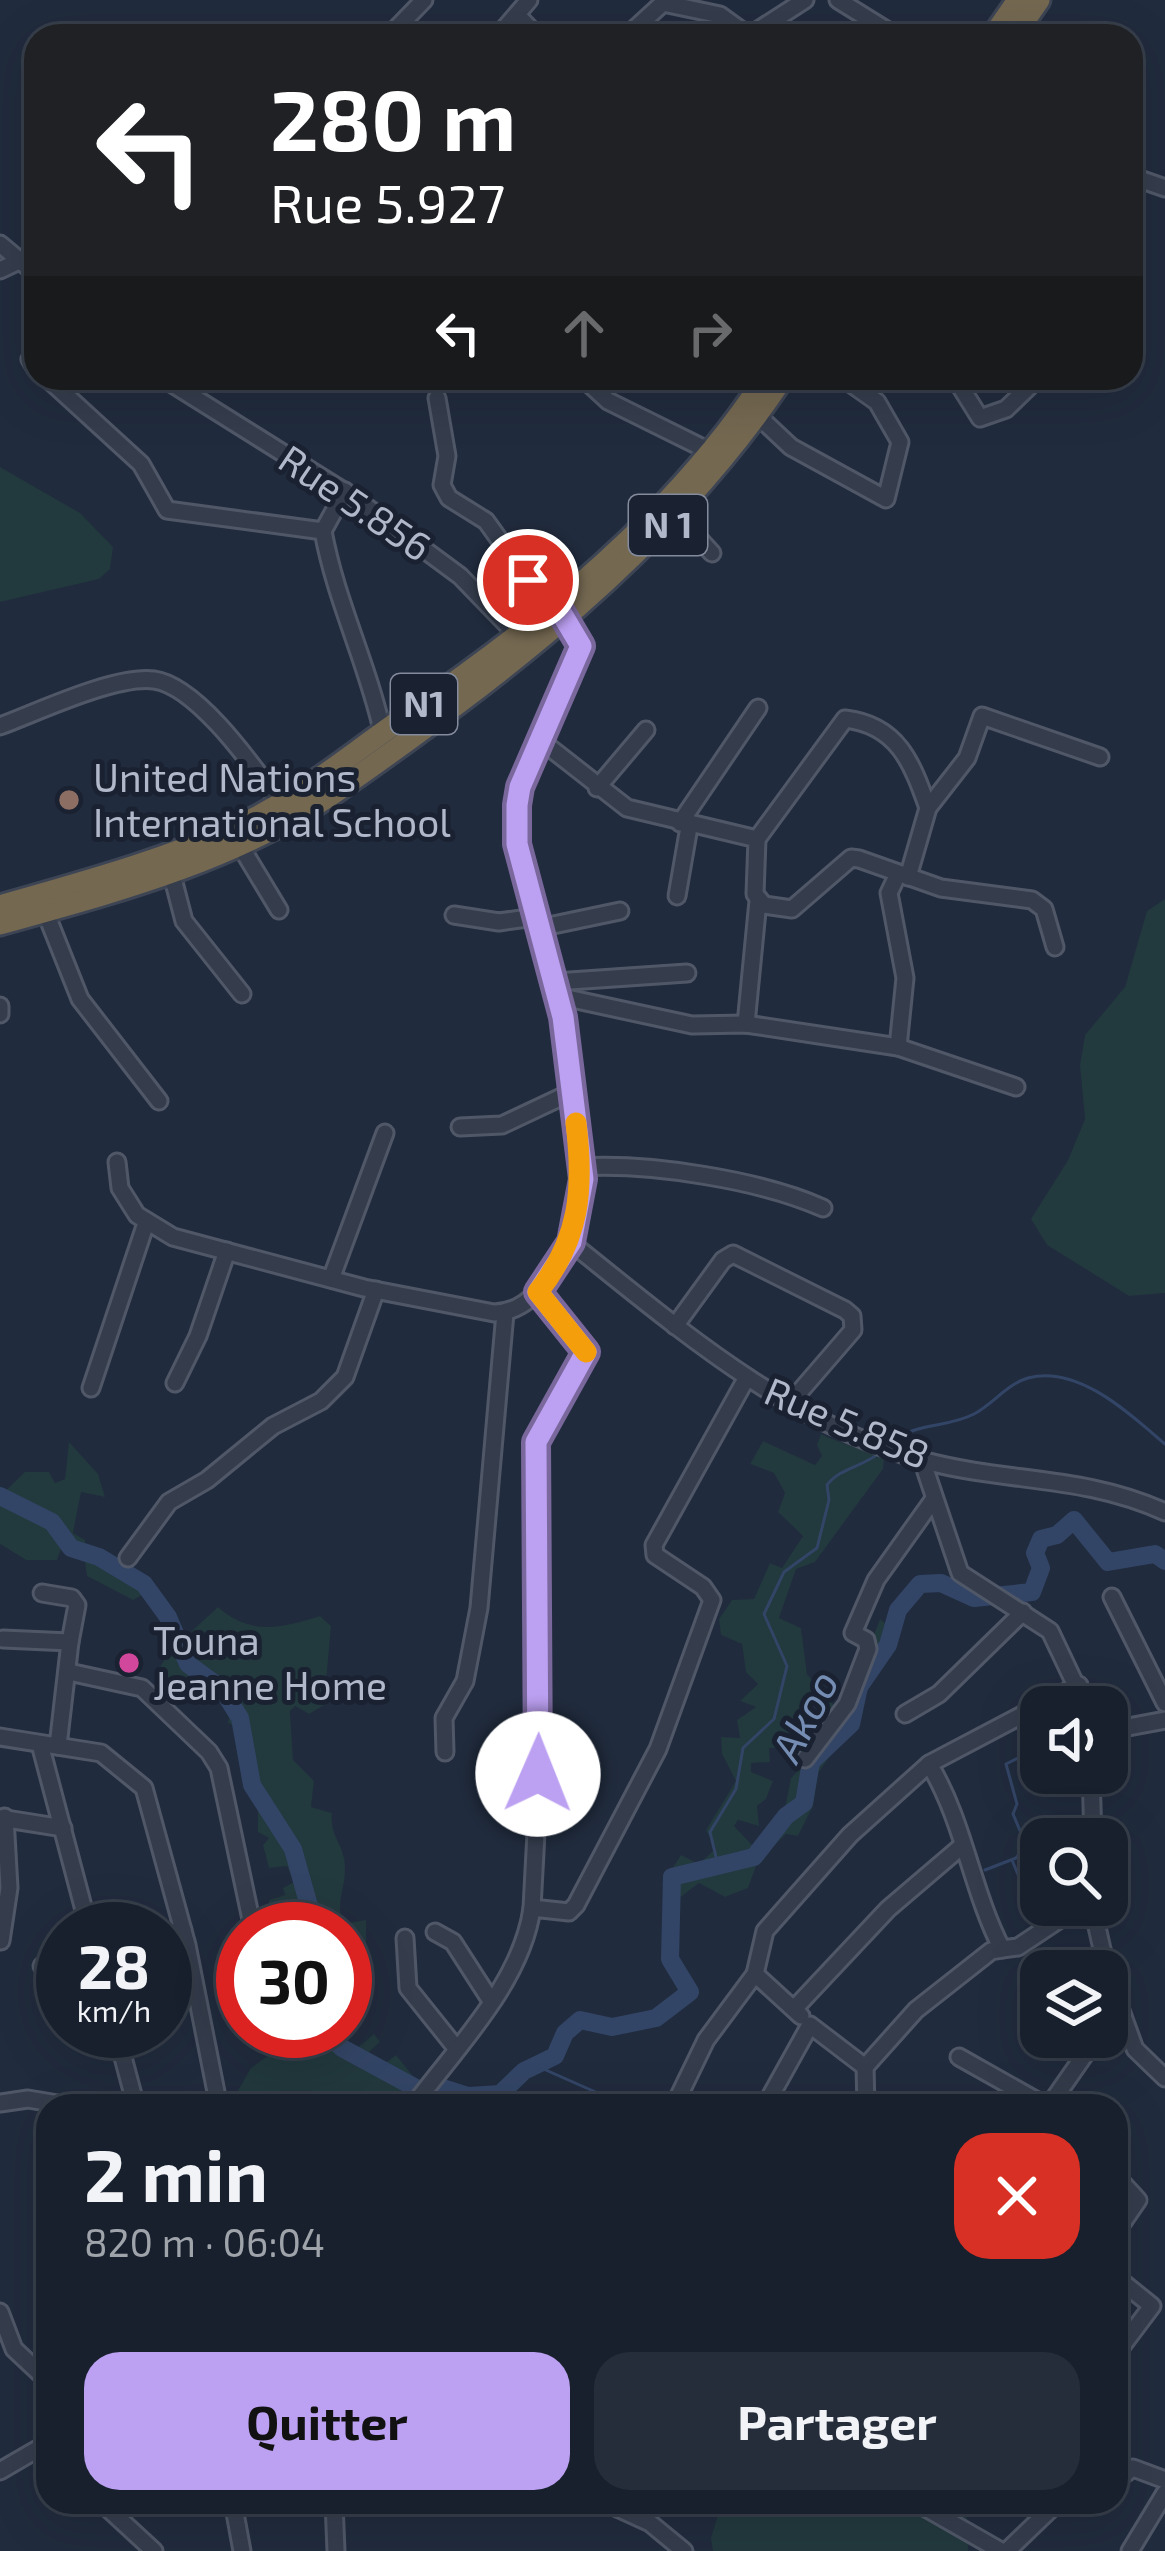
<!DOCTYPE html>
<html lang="fr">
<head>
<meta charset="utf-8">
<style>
	body { margin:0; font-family:"Exo 2",sans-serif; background:#252d3a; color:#f1f3f6; height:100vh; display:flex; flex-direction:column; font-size:45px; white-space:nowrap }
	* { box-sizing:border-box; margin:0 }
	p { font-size:39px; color:#9fa3aa }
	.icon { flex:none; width:66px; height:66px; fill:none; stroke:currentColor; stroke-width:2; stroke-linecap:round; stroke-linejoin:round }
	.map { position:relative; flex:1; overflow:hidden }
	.side { position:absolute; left:36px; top:2094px; width:1092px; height:420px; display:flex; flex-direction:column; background:#18202e; border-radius:36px; box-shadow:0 12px 48px #0002,0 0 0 3px #363e4a }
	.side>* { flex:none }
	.banner { position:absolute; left:24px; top:24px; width:1119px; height:366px; border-radius:36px; box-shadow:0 12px 48px #0002,0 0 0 3px #363e4a; background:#202124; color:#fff; overflow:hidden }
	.buttons { position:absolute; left:1020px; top:1686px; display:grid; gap:24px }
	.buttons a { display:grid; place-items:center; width:108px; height:108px; border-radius:24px; background:#18202e; box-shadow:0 12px 48px #0002,0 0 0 3px #363e4a; font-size:60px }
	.speed { position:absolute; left:36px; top:1902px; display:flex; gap:24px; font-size:60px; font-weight:700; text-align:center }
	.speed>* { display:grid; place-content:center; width:156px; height:156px; border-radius:50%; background:#18202e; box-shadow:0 12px 48px #0002,0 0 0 3px #363e4a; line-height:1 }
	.speed small { font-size:30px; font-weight:400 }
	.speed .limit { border:18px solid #d22; background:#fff; color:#111 }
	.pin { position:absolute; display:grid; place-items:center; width:102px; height:102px; color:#fff; margin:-51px; border:6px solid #fff; border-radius:50%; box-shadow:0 3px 12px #0007 }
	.me { position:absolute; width:132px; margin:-66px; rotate:1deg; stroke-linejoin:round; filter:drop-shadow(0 0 9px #0008) }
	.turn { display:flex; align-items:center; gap:42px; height:252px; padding:0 48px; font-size:54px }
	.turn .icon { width:156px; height:156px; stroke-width:2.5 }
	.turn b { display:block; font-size:84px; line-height:102px }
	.lanes { display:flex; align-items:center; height:114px; padding:0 48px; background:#0003; justify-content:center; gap:60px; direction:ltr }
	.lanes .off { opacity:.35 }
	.round { display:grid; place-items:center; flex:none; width:126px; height:126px; border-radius:36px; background:#252d3a }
	.overview { display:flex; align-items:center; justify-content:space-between; height:204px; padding:0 48px }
	h1 { font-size:72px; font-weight:700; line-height:90px }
	.primary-button { display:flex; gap:24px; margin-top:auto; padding:24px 48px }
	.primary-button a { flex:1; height:138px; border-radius:36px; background:#bca0f2; color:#111; font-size:48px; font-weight:700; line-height:138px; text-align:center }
	.primary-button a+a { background:#252d3a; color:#f1f3f6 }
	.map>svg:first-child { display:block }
	.green { fill:#22393e }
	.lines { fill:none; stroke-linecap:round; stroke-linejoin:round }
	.stream { stroke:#334566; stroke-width:3 }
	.river { stroke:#334566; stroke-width:18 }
	.minor-casing { stroke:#505868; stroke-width:21 }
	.highway-casing { stroke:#3d4555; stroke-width:27 }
	.minor { stroke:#353d4d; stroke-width:15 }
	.highway { stroke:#746851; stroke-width:21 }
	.route-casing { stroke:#7a689d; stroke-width:30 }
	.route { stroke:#bca0f2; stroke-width:21 }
	.slow { stroke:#f59e0b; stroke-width:21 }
	.education-dot { fill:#8d6e63; stroke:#1a2232; stroke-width:4.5 }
	.hotel-dot { fill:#d1479c; stroke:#1a2232; stroke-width:4.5 }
	.labels { text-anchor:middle; stroke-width:10; stroke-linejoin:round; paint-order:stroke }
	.shield { fill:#1a2232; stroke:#838b9c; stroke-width:3 }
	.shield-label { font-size:36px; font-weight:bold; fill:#b0b8c9 }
	.street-label { font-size:39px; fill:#b0b8c9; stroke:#1a2232 }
	.poi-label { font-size:39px; fill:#b0b8c9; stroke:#1a2232; text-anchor:start }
	.water-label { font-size:42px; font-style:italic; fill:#758cb3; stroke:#1a2232 }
</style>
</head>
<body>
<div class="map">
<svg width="1165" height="2551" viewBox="0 0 1165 2551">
	<rect width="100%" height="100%" fill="#202b3d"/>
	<g class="green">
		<polygon points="0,467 80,513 113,547 110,569 99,579 0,602"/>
		<polygon points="1165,899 1165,1293 1129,1296 1047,1245 1031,1219 1068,1160 1085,1119 1080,1065 1085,1035 1125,987 1147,911"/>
		<path d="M821 1434C836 1442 877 1454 884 1460L883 1469 815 1562 796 1569 779 1618 801 1628 807 1674 837 1709 810 1703V1718L787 1747 769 1748 770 1762 751 1763V1772L773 1781 766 1799 757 1806 759 1826 738 1820 734 1826 755 1848 782 1823 791 1778 845 1725 851 1693 880 1619 886 1624 878 1664 858 1716 818 1773 813 1806 798 1836 786 1834 758 1861 748 1888 725 1897 699 1883 678 1899 662 1884 681 1855 699 1864 716 1848 706 1830 736 1781 722 1754 721 1737 740 1738 737 1720 756 1707 740 1701 758 1684 746 1672 742 1644 721 1635 719 1619 732 1600 754 1599 770 1563 782 1568 803 1536 778 1512 785 1493 774 1473 750 1464 763 1441 815 1465 822 1456 817 1445Z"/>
		<path d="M69 1442 98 1474 105 1497 81 1492 73 1533 85 1540 86 1551 134 1572 178 1626 173 1631 181 1641 218 1607C251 1636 281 1628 320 1616L331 1626 324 1705 309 1714 295 1706 290 1711 293 1760 314 1781 311 1807 332 1813C330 1834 340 1840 344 1858 349 1884 334 1900 343 1924L366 1920V1985L349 1988 345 1981V1929H304L302 1913 270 1909 269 1900 285 1895 283 1888 294 1882 287 1866 269 1868 263 1845 269 1838 258 1832V1804L244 1776 235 1726 228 1723 231 1709 221 1704V1692L197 1672 171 1685 158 1670 174 1645 161 1614 144 1594 133 1600 87 1576 84 1555 61 1549 57 1560H26L0 1544V1496L25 1472H49L55 1483 65 1479Z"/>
		<polygon points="281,2031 331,2031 356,2049 374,2034 380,2042 369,2052 384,2064 396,2055 412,2075 404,2106 229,2106 251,2068 276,2050 272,2035"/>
		<polygon points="722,2502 966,2502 968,2551 713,2551 711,2538"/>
	</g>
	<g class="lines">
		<g class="stream">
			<path d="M889 1445C915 1421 945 1429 974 1414 993 1404 1007 1384 1028 1378 1078 1364 1131 1415 1165 1444"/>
			<polyline points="1012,1860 1037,1921"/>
			<path d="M718 1865 710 1832 736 1789 743 1748 774 1719 787 1666 764 1614 784 1572 817 1548 829 1500 827 1485C841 1467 864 1467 882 1451"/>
			<polyline points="985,1870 1016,1858 1026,1845 1013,1814 1017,1804 1006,1764 1018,1758"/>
			<polyline points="1049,1971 1097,1951"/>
			<polyline points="1027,1975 1041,1971"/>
			<polyline points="1048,2046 1072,2037"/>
			<polyline points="539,2067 609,2098"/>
			<polyline points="435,2106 436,2092"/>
		</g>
		<g class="river">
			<polyline points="0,1496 52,1522 71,1548 99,1557 144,1584 168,1617 188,1664 222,1689 240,1718 252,1785 293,1849 311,1913 327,1929"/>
			<polyline points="324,2031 342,2048 425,2093 443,2088 468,2096 500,2094 524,2071 555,2056 565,2033 580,2020 612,2027 656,2018 690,1992 670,1959 672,1877 754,1857 786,1816 804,1803 811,1762 851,1724 859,1687 888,1645 898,1610 920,1584 941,1583 974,1598 1032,1592 1041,1568 1035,1553 1041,1539 1057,1535 1074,1520 1108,1562 1155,1554 1165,1561"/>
		</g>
		<g class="minor-casing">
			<g id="minor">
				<polyline points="838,0 896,36"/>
				<polyline points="517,15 537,36"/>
				<polyline points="391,34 424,0"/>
				<polyline points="498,36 529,0"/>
				<polyline points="627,36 663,3 720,15 749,36"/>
				<polyline points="749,36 805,0"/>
				<polyline points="1131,176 1165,188"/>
				<polyline points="0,244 36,274"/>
				<polyline points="0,270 19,261"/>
				<polyline points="36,350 30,359 36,369"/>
				<path d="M47 378 141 464 167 510 323 531C336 602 368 664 383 734"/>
				<polyline points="163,378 353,497 460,576 521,639"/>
				<polyline points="583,378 608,401 711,452"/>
				<polyline points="955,378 980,418 1006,409 1038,378"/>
				<polyline points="437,398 447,456 442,485 449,498 486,521 549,609"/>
				<polyline points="758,416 791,447 886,499 900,442 877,402 843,378"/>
				<polyline points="677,515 712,553"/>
				<polyline points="323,531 345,491"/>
				<path d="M0 726C38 712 115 675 154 680 198 686 255 769 281 804"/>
				<polyline points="540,740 627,808 757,839 755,894 764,905 792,909 851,858 859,859 941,888 1032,900 1044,909 1055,947"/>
				<polyline points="597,788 646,730"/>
				<polyline points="680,823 758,708"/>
				<path d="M757 839 845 719C898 725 912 763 928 808"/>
				<polyline points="241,847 279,910"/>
				<polyline points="172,875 184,921 242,994"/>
				<polyline points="908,877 928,808 967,758 982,716 1100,757"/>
				<polyline points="677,896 689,827"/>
				<polyline points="45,911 80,999 159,1101"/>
				<polyline points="454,915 499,922 535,917"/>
				<polyline points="539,928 620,911"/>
				<polyline points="555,982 687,973"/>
				<polyline points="558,996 692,1025 746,1024 898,1047 1016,1087"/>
				<polyline points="0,1006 0,1014"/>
				<polyline points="746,1024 758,901"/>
				<polyline points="898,1047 905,978 889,893 898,874"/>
				<polyline points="460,1127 502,1125 572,1092"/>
				<path d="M117 1162 120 1188 137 1215 173 1237 364 1288 494 1313C518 1312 532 1299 547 1281 606 1207 573 1046 548 960 536 917 516 871 516 826 516 762 563 714 580 655L578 636 563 613"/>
				<path d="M581 1167C651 1163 760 1180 823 1208"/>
				<path d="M570 1242C679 1329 788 1424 925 1461 1008 1483 1084 1475 1165 1512"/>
				<polyline points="331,1279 385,1133"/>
				<polyline points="675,1326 723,1260 733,1254 845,1310 852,1316 853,1330 790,1403"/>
				<polyline points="175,1383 198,1336 227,1251"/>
				<polyline points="91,1388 146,1223"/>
				<polyline points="922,1460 960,1573 1050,1631 1086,1707"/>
				<polyline points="128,1558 169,1502 207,1480 273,1426 321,1401 345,1377 376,1290"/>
				<polyline points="42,1593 72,1598 77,1605 70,1642"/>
				<polyline points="1112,1597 1165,1703"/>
				<polyline points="3,1639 70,1642 58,1746"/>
				<polyline points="69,1672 142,1688 209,1752 219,1768 253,1929"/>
				<path d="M1079 1685 929 1764C964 1821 971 1889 1002 1949L1018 1947 1081 1905"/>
				<polyline points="905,1714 939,1694 1023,1612"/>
				<polyline points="1107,1731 1165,1720"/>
				<polyline points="0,1737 101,1753 144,1788 187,1945 216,2092"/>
				<polyline points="40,1744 89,1929"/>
				<polyline points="445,1752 444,1718 465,1681 479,1608 505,1313"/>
				<polyline points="805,1759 847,1704 868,1649 866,1640 853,1633 876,1580 933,1500"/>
				<polyline points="1091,1773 1093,1839"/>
				<polyline points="0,1818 63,1828"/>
				<polyline points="1092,1905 1107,1971"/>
				<polyline points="532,1908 541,1740 533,1572 536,1442 586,1358 584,1346 538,1292"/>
				<polyline points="435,1932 453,1942 491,2001"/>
				<polyline points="165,1934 183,1930"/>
				<polyline points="405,1938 408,1988 456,2048"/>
				<polyline points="1,1941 9,1888 5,1817"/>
				<polyline points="42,1966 63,1960"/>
				<polyline points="1107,1972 1135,2049 1165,2078"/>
				<polyline points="755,1974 765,1931 850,1835 929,1764"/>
				<polyline points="794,2009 888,1909 963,1845"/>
				<polyline points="116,2031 136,2106"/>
				<polyline points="959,2057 1046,2106"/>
				<polyline points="865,2067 866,2106"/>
				<polyline points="0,2103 28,2099 70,2106"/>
				<path d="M413 2106C456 2048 522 1982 532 1908L569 1912 576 1905 658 1749 712 1600 703 1587 655 1555 654 1545 746 1379"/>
				<polyline points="674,2106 706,2040 755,1974 801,2016"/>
				<polyline points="765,2106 810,2025 865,2067 916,2010 991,1951 1002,1949"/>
				<polyline points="1049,2106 1097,2037"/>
				<polyline points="1116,2176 1138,2200 1116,2232"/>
				<polyline points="1116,2277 1152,2306 1116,2354"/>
				<polyline points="0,2312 14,2349 48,2381"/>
				<polyline points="0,2471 48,2443"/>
				<polyline points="1116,2480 1133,2468 1165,2480"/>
				<polyline points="101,2502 154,2551"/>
				<polyline points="233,2502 242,2551"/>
				<polyline points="334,2502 336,2551"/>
				<polyline points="604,2502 650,2523 684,2551"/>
				<polyline points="917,2503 1001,2551"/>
				<polyline points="1007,2551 1058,2502"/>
				<polyline points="1130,2551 1165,2493"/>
			</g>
		</g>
		<g class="highway-casing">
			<g id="highway">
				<polyline points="993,36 1018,0"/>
				<polyline points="1014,36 1039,0"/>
				<path d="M0 906C79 883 159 862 234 828 299 799 350 754 409 714 544 621 674 517 765 378"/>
				<path d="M0 924C118 891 231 862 334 793 504 674 666 552 783 378"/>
			</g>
		</g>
		<use href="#minor" class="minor"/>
		<use href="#highway" class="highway"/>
	</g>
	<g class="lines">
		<g class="route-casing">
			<polyline id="route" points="528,580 549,609 556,604 581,646 520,787 517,805 517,844 563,1017 583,1179 571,1242 538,1292 586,1352 536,1442 538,1774"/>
		</g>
		<use href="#route" class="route"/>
		<path class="slow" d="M576 1123C584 1189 580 1239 538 1292L586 1352"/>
	</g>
	<circle class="education-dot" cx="69" cy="800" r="12"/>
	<circle class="hotel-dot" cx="129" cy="1663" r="12"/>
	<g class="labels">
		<g class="shield">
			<rect x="629" y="495" width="78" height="60" rx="9"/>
			<rect x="391" y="674" width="66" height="60" rx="9"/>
		</g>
		<g class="shield-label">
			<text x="668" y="538">N 1</text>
			<text x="424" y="717">N1</text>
		</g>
		<g class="street-label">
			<text transform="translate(355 503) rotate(34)" y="14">Rue 5.856</text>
			<text transform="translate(847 1423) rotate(23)" y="14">Rue 5.858</text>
		</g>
		<g class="poi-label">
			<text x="93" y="792">United Nations<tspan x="93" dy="45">International School</tspan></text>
			<text x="153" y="1655">Touna<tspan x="153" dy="45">Jeanne Home</tspan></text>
		</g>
		<g class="water-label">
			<text transform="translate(805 1716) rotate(-63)" y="15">Akoo</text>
		</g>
	</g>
</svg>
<div class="buttons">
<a><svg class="icon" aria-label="sound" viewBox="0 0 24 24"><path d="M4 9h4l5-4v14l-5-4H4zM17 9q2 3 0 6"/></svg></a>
<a><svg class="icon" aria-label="search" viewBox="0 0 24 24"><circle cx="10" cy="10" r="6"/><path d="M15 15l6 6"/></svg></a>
<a><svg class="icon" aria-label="layers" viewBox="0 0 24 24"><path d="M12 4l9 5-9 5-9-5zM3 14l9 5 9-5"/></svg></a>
</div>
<div class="speed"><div>28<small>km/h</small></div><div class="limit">30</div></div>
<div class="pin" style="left:528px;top:580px;background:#d93025"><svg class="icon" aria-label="arrive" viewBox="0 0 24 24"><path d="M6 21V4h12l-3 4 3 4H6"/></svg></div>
<svg class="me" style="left:538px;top:1774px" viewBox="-20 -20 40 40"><circle r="19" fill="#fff"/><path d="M0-13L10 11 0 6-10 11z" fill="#bca0f2"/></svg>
<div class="banner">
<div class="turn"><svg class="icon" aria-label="left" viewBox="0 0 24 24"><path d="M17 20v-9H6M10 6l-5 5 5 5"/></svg><div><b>280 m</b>Rue 5.927</div></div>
<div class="lanes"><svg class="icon" aria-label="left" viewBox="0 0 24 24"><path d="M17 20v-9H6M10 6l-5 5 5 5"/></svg><svg class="icon off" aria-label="ahead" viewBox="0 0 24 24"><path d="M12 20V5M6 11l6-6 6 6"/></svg><svg class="icon off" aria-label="right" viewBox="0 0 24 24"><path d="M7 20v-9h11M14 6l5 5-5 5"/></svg></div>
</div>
<section class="side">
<div class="overview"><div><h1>2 min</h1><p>820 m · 06:04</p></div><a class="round" style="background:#d93025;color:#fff"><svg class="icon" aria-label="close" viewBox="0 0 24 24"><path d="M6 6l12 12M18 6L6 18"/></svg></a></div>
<div class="primary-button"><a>Quitter</a><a>Partager</a></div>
</section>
</div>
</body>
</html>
